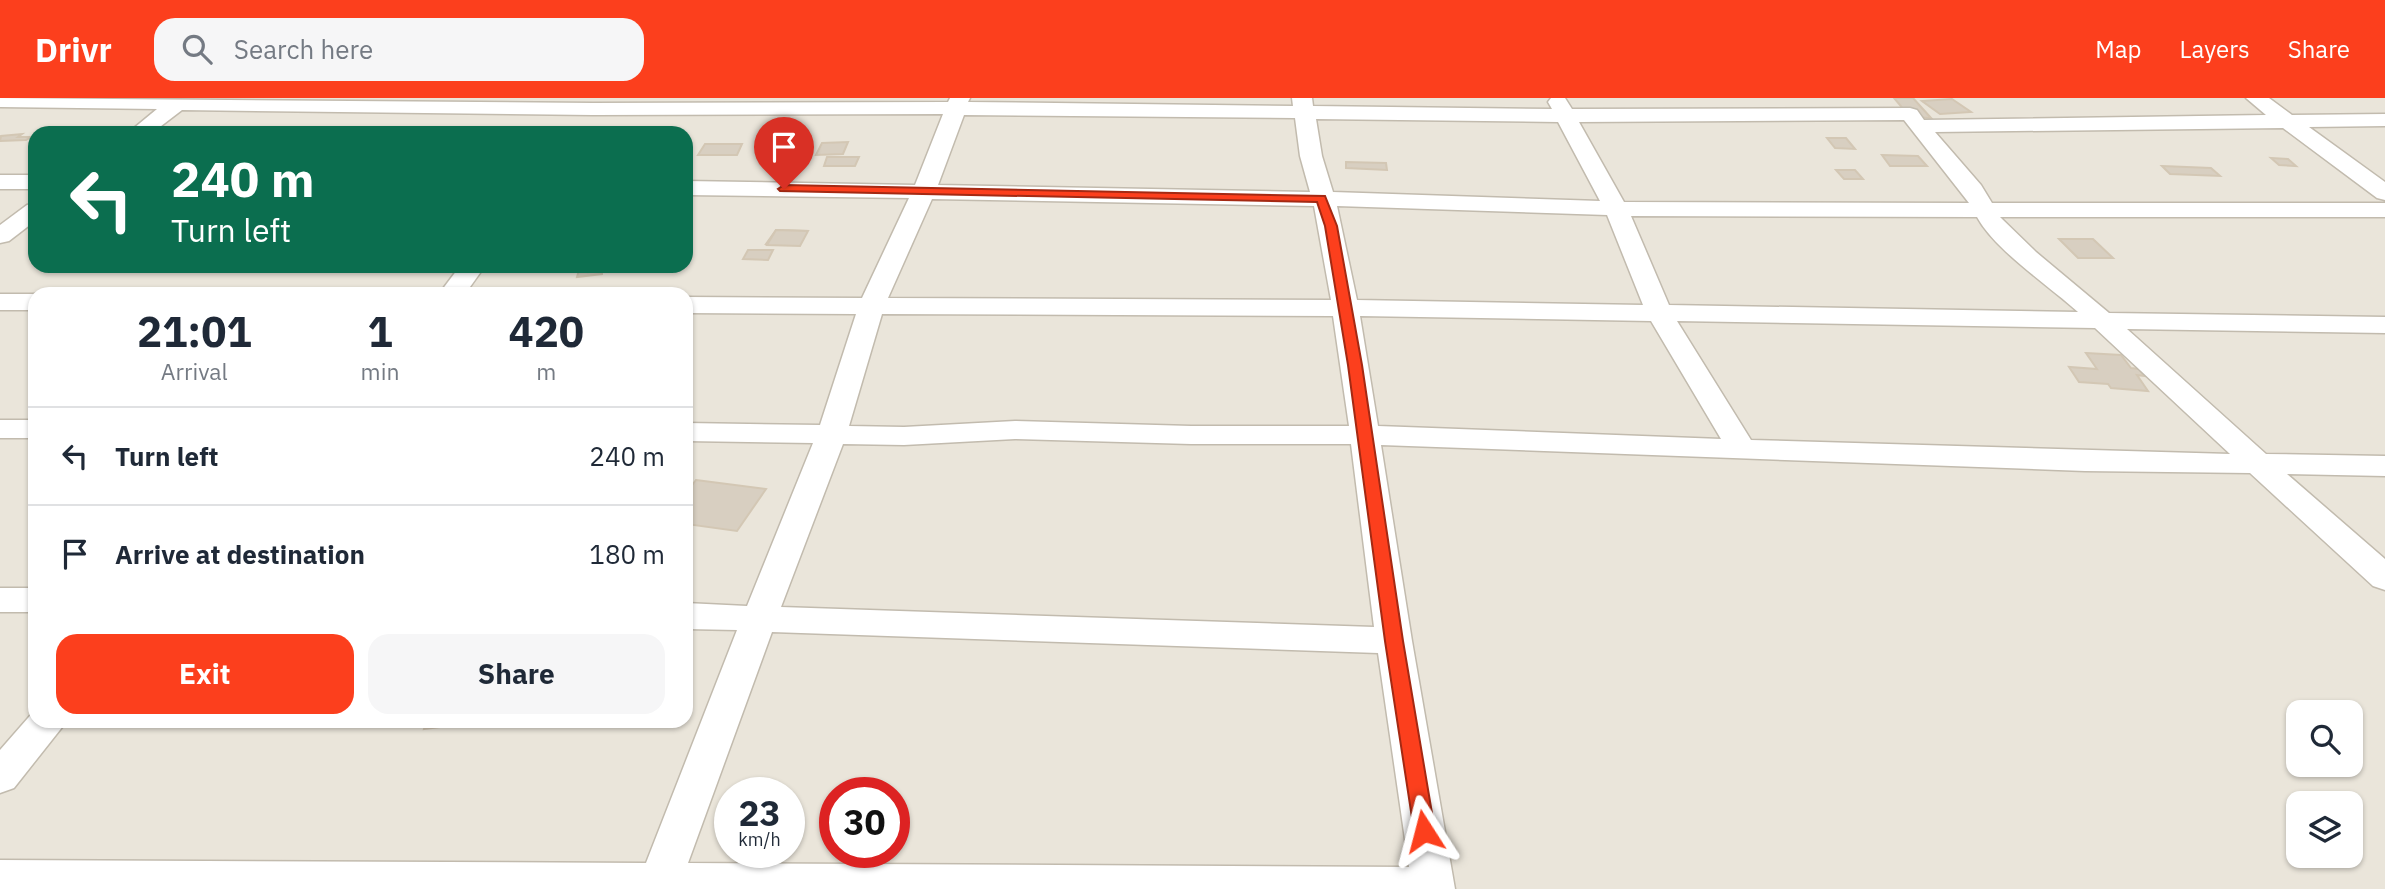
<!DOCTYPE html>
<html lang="en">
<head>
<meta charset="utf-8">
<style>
	body { margin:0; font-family:"IBM Plex Sans",sans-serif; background:#f6f6f7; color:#1f2937; height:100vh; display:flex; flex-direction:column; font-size:26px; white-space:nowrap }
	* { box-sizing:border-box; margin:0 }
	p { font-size:23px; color:#747a83 }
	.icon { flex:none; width:38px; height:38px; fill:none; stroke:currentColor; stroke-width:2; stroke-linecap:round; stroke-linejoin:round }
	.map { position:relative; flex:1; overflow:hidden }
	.details { position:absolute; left:28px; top:189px; width:665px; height:441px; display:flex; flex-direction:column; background:#fff; border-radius:21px; box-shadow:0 2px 5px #0004 }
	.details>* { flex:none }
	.top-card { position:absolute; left:28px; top:28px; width:665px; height:147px; border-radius:21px; box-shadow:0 2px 5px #0004; background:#0b6e4f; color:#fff; overflow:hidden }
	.tools { position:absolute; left:2286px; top:602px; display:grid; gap:14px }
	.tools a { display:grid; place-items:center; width:77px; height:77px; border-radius:14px; background:#fff; box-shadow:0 2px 5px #0004; font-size:35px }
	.speed { position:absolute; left:714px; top:679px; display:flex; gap:14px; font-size:35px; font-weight:700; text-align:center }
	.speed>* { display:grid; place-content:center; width:91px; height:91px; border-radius:50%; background:#fff; box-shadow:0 2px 5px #0004; line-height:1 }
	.speed small { font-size:18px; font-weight:400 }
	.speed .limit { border:10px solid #d22; background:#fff; color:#111 }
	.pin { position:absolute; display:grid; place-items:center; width:60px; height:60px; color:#fff; margin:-72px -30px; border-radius:50% 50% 50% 0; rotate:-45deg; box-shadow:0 0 7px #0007 }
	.pin .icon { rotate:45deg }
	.me { position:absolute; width:77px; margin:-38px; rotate:351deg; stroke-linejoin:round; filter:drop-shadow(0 0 5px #0008) }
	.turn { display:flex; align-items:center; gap:24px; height:147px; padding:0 28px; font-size:32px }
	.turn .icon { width:91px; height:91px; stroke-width:2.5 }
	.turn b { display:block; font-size:49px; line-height:60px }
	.eta { display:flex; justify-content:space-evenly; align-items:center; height:119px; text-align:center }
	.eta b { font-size:42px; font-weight:700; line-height:49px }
	.action { display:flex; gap:14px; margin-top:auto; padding:14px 28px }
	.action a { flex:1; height:80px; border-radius:21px; background:#fc3f1d; color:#fff; font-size:28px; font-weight:700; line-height:80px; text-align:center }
	.action a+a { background:#f6f6f7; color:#1f2937 }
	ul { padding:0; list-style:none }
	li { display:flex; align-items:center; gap:21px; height:98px; padding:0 28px; border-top:2px solid #e0e1e3 }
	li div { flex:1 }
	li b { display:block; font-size:26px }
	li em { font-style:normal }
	header { display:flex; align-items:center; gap:42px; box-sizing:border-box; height:98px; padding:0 35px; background:#fc3f1d; color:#fff }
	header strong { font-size:33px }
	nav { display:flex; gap:38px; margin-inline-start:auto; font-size:24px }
	.search { width:490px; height:63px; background:#f6f6f7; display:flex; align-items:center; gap:18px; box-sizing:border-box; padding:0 24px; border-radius:21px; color:#747a83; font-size:26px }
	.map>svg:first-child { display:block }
	.residential { fill:#eae5da; fill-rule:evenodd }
	.building { fill:#d8cfc1; stroke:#d3c7b4; stroke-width:2 }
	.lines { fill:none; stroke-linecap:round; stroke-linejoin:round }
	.street-casing { stroke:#c2bbae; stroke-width:3 }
	.street { fill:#fff; fill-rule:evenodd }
	.route { fill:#fc3f1d; stroke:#a42913; stroke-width:2 }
</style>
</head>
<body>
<header>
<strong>Drivr</strong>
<div class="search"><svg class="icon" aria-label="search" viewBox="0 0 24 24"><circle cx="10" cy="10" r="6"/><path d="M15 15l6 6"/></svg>Search here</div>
<nav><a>Map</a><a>Layers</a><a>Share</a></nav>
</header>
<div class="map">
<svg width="2385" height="791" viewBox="0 0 2385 791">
	<rect width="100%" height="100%" fill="#f6f3ec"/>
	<path class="residential" d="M0 0H2385V791H0ZM35 35H686V168H35ZM35 196H686V623H35ZM2298 614H2350V667H2298ZM730 695H789V754H730ZM835 695H894V754H835ZM2298 705H2350V758H2298Z"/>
	<g class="building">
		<polygon points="1894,0 1913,0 1931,20 1910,19"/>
		<polygon points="1952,1 1971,14 1940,16 1922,3"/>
		<polygon points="22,36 18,39 31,39 26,42 0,43 1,38"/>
		<polygon points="1827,40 1846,40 1855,51 1835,50"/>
		<polygon points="848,44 843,56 816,57 822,45"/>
		<polygon points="705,46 742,46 737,57 698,57"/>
		<polygon points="1882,57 1918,58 1927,68 1890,68"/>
		<polygon points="827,59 859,59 855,68 824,68"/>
		<polygon points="2271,60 2288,61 2296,68 2279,67"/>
		<polygon points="1346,64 1386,65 1387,72 1346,70"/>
		<polygon points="2162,68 2211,70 2220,78 2170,76"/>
		<polygon points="1836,72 1855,72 1863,81 1844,81"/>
		<polygon points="776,132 807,133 799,147 766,146"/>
		<polygon points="776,132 808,133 800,148 767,147"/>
		<polygon points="2059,141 2093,141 2113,160 2078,160"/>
		<polygon points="748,152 773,152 768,162 743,161"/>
		<polygon points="588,170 588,174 602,172 602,176 577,179 579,172"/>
		<polygon points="2086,255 2121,257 2131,270 2139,271 2144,278 2137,277 2148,293 2111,290 2108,286 2079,284 2069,269 2097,271"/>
		<polygon points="696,382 766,391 737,433 686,426 686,395"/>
		<polygon points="427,623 488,623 424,631"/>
	</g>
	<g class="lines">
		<g class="street-casing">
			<g id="street">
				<path d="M0 0 593 5 948 4 950 0H970L968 4 1293 8 1292 0H1312L1313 8 1552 11 1548 4 1551 0H1565L1572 11 1910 10 1917 12 1924 22 2266 17 2246 0H2269L2292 17 2385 16V28L2309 29 2385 84V102L2377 100 2283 30 1935 34 1981 87 1992 105H2385V119H2000L2036 154 2109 215 2385 219V235L2127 231 2266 356 2385 358V378L2287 376 2385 461V492L2373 488 2250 375 2085 373 1381 347 1412 543 1455 791H0V762L646 765 737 532 686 531V505L747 508 813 345 686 343V325L820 327 856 216 686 215V199L862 200 909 100 686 97V83L915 87 943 16 593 17 182 12 152 35H128L157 11 0 9ZM964 17 1295 20 1300 58 1310 94 938 87ZM1316 21 1558 24 1600 103 1333 94 1322 58ZM1904 22 1969 105 1624 104 1579 24ZM932 101 1314 108 1331 202 888 200ZM1337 108 1607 117 1643 207 1357 202ZM1631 118 1977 119C1995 152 2048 187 2078 214L1669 207ZM882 216 1333 218 1349 328H1191L1015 323 904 329 849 328ZM1360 218 1651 223 1721 341 1378 328ZM1677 223 2095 230 2230 356 1751 342ZM1015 341 1191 346H1351L1374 529 781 509 843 346 904 347ZM772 534 1378 555 1409 769 688 765Z"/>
				<rect x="0" y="77" width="35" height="14"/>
				<polygon points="35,105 35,123 9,143 0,145 0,127 27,107"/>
				<polygon points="460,168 485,168 465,196 439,196"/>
				<rect x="0" y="196" width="35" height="16"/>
				<rect x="0" y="322" width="35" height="18"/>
				<rect x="0" y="490" width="35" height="24"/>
				<polygon points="35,612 35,623 67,623 14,690 0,695 0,652"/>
			</g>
		</g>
		<use href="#street" class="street"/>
	</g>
	<polygon class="route" points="784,87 1325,98 1337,128 1362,267 1403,543 1435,733 1432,740 1424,742 1417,740 1414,733 1385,543 1348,267 1325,128 1317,104 780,93 778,91"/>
</svg>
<div class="tools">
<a><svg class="icon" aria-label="search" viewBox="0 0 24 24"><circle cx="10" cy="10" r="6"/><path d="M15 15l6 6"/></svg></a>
<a><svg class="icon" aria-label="layers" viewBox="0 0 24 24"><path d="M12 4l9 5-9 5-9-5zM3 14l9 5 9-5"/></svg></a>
</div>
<div class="speed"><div>23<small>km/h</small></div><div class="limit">30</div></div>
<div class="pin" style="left:784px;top:91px;background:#d93025"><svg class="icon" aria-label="arrive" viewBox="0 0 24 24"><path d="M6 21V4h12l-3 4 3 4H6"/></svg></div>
<svg class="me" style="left:1424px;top:733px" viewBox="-20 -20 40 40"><path d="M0-17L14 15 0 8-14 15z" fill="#fc3f1d" stroke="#fff" stroke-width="4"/></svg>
<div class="top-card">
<div class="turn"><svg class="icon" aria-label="left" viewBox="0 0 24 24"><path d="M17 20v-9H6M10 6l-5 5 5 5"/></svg><div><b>240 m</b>Turn left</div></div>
</div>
<section class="details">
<div class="eta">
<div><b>21:01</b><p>Arrival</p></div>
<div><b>1</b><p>min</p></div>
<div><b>420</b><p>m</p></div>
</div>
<ul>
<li><svg class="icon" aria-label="left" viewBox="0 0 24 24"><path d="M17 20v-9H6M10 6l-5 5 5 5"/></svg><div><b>Turn left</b></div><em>240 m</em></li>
<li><svg class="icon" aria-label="arrive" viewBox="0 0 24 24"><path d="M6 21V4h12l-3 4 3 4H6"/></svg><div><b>Arrive at destination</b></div><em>180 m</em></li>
</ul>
<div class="action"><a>Exit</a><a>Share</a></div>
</section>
</div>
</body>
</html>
